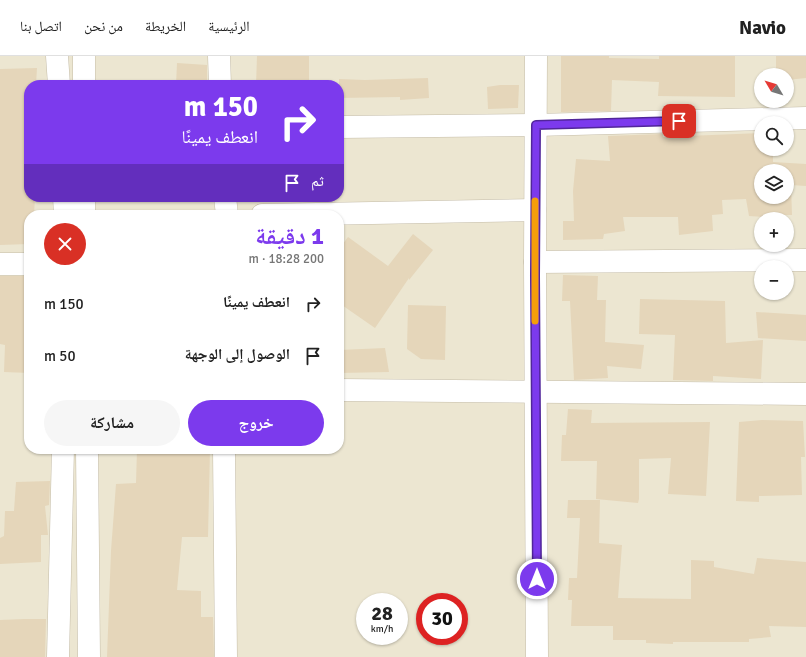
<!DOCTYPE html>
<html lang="ar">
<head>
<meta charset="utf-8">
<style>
	body { margin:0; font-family:Signika,"Noto Naskh Arabic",sans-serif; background:#f6f6f6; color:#222; direction:rtl; height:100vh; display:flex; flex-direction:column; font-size:15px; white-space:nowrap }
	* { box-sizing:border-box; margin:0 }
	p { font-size:13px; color:#767676 }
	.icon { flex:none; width:22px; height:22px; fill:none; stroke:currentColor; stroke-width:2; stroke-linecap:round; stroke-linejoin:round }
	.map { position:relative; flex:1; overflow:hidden; direction:ltr }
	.drawer { position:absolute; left:24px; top:154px; width:320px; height:244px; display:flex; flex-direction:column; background:#fff; border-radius:16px; box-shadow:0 1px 3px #0004; direction:rtl }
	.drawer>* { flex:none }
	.hud { position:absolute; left:24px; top:24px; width:320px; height:122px; border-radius:16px; box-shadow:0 1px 3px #0004; direction:rtl; background:#7c3aed; color:#fff; overflow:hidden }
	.needle { width:26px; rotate:308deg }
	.controls { position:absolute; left:754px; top:12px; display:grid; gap:8px }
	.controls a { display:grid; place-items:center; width:40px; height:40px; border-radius:50%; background:#fff; box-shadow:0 1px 3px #0004; font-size:20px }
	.speed { position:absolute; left:356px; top:537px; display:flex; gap:8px; font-size:20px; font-weight:700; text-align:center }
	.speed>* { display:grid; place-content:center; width:52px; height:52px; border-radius:50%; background:#fff; box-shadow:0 1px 3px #0004; line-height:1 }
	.speed small { font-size:10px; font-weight:400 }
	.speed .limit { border:6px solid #d22; background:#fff; color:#111 }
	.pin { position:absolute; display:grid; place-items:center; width:34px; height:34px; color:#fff; margin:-17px; border-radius:8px; box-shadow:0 2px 6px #0006 }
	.me { position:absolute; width:44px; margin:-22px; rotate:0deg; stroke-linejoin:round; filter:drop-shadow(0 0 3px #0008) }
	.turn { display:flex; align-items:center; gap:14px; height:84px; padding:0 20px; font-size:18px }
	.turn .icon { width:52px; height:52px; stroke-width:2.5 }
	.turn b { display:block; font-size:28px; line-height:34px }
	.then { display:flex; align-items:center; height:38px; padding:0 20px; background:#0003; gap:8px; font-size:15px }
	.round { display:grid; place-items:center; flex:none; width:42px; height:42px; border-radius:21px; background:#f6f6f6 }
	.head { display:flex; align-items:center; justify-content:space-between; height:68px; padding:0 20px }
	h1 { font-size:24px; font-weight:800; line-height:30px; color:#7c3aed }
	.primary-button { display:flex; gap:8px; margin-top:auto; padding:8px 20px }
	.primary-button a { flex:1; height:46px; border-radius:24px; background:#7c3aed; color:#fff; font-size:16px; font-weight:800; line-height:46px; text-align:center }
	.primary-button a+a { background:#f6f6f6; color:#222 }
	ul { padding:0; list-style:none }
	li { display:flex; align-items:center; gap:12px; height:52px; padding:0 20px }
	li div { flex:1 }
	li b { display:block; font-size:15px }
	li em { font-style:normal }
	header { display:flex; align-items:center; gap:24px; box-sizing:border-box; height:56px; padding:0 20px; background:#fff; border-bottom:1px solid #e0e0e0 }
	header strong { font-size:19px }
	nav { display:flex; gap:22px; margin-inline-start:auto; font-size:14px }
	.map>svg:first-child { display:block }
	.residential { fill:#ece6d1; fill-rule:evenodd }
	.building { fill:#e5d6ba; fill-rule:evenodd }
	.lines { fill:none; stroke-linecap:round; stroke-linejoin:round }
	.minor-casing { stroke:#c5bda9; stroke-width:23 }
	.minor { stroke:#fff; stroke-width:22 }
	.route-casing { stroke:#51269a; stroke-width:10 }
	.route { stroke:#7c3aed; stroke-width:7 }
	.slow { stroke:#f59e0b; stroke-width:7 }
</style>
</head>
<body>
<header>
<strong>Navio</strong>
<nav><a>الرئيسية</a><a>الخريطة</a><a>من نحن</a><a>اتصل بنا</a></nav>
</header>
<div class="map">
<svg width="806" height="601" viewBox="0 0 806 601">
	<rect width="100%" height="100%" fill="#f8f6e3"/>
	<path class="residential" d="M0 0H806V601H0ZM761 19H787V45H761ZM29 29H339V141H29ZM761 67H787V93H761ZM761 115H787V141H761ZM29 159H339V393H29ZM761 163H787V189H761ZM761 211H787V237H761ZM365 546H399V580H365ZM425 546H459V580H425Z"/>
	<g class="building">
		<polygon points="257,0 309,0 309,29 256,29"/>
		<polygon points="561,0 609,0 609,2 659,3 659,0 735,0 735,41 658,40 659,26 612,24 611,55 561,56"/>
		<polygon points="776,0 806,0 806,22 787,24 787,19 776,19"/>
		<polygon points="177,7 207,9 207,29 176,29"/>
		<polygon points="37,12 36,29 29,29 29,141 35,141 34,159 29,159 29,188 0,189 0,13"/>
		<polygon points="428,22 429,42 400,44 400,41 339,42 339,23 365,24"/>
		<polygon points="500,29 519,29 518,52 488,53 487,31"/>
		<path d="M761 77V93H773V106L806 108V130L791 129 792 159H765V161L749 160 746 143 722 144 723 158 712 159 713 175 679 179 678 161H623L625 175 604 178 603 183 563 184V165H574L573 135 576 103 610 105 608 80 663 78V81ZM761 115H787V141H761Z"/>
		<polygon points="413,178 433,194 409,224 409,222 375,272 339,247 339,193 348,181 388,210"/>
		<polygon points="563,219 598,220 597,244 606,244 605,286 644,289 641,313 607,310 608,322 574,324 570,245 562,245"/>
		<polygon points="0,220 29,220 29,317 4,316 5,289 0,288"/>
		<polygon points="640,243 725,245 726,287 763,284 761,323 713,320 713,325 673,324 675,279 639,278"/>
		<polygon points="408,249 446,250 445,304 421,303 407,293"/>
		<polygon points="756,256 806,259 806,285 758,282"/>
		<polygon points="385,292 389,316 339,317 339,294"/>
		<polygon points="568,353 592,354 591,367 710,366 706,440 668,438 671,402 639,403 639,443 638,447 596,443 597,405 561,405 562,379 566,379"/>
		<polygon points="762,364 803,365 805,401 801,401 802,439 759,440 759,446 736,445 739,366"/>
		<polygon points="137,393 210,393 208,481 182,481 177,534 201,535 201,561 213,561 214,601 107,601 111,495 116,428 136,427"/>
		<polygon points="50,425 49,449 45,450 48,479 41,479 41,506 0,508 0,482 4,480 5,455 14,455 16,426"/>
		<polygon points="568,444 600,444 599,487 622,489 618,542 691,543 691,504 714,505 714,511 754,518 757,502 806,506 806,571 769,570 771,581 749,583 749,586 673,586 673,588 646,587 646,584 613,584 613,570 571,570 572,544 568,544 569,522 577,522 580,462 567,462"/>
		<polygon points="24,563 46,563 45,601 0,601 0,564"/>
	</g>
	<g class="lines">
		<g class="minor-casing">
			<g id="minor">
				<polyline points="57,0 59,29"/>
				<polyline points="219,0 220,29"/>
				<polyline points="536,0 535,206 537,601"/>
				<polyline points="84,29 84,0"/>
				<polyline points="339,71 536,69 806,62"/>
				<polyline points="64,141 65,159"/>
				<polyline points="84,141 84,159"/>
				<polyline points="225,141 227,159"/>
				<polyline points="262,159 535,154"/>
				<polyline points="535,206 806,204"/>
				<polyline points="0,208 29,208"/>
				<polyline points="339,334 806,338"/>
				<polyline points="87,393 89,601"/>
				<polyline points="224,393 226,601"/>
				<polyline points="58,601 63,393"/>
			</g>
		</g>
		<use href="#minor" class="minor"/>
	</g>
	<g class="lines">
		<g class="route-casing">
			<polyline id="route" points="537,523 535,220 536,69 679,65"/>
		</g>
		<use href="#route" class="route"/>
		<polyline class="slow" points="535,265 535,145"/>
	</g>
</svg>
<div class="controls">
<a><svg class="needle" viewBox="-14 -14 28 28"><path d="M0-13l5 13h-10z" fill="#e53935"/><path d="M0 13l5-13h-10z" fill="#767676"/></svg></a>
<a><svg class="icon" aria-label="search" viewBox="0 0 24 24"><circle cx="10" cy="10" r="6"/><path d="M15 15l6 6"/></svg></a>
<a><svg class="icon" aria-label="layers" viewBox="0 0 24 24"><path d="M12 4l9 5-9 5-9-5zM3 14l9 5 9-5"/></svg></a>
<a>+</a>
<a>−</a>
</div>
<div class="speed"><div>28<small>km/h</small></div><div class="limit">30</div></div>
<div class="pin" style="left:679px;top:65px;background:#d93025"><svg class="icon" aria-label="arrive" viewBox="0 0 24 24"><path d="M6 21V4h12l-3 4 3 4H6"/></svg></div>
<svg class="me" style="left:537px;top:523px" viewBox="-20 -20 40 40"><circle r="17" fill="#7c3aed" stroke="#fff" stroke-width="3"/><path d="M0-11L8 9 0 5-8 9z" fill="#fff"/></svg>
<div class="hud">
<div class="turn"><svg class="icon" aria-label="right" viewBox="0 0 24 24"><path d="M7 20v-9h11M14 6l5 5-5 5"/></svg><div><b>150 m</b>انعطف يمينًا</div></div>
<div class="then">ثم<svg class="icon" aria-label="arrive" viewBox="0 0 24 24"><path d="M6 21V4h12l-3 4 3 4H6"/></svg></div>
</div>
<section class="drawer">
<div class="head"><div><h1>1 دقيقة</h1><p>200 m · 18:28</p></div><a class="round" style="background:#d93025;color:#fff"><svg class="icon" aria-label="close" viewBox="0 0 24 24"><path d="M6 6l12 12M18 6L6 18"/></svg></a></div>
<ul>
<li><svg class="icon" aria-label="right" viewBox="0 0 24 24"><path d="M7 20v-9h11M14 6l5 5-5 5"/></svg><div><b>انعطف يمينًا</b></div><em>150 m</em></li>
<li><svg class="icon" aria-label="arrive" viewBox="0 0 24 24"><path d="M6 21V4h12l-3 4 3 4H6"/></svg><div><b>الوصول إلى الوجهة</b></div><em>50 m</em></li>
</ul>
<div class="primary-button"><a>خروج</a><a>مشاركة</a></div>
</section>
</div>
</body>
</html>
